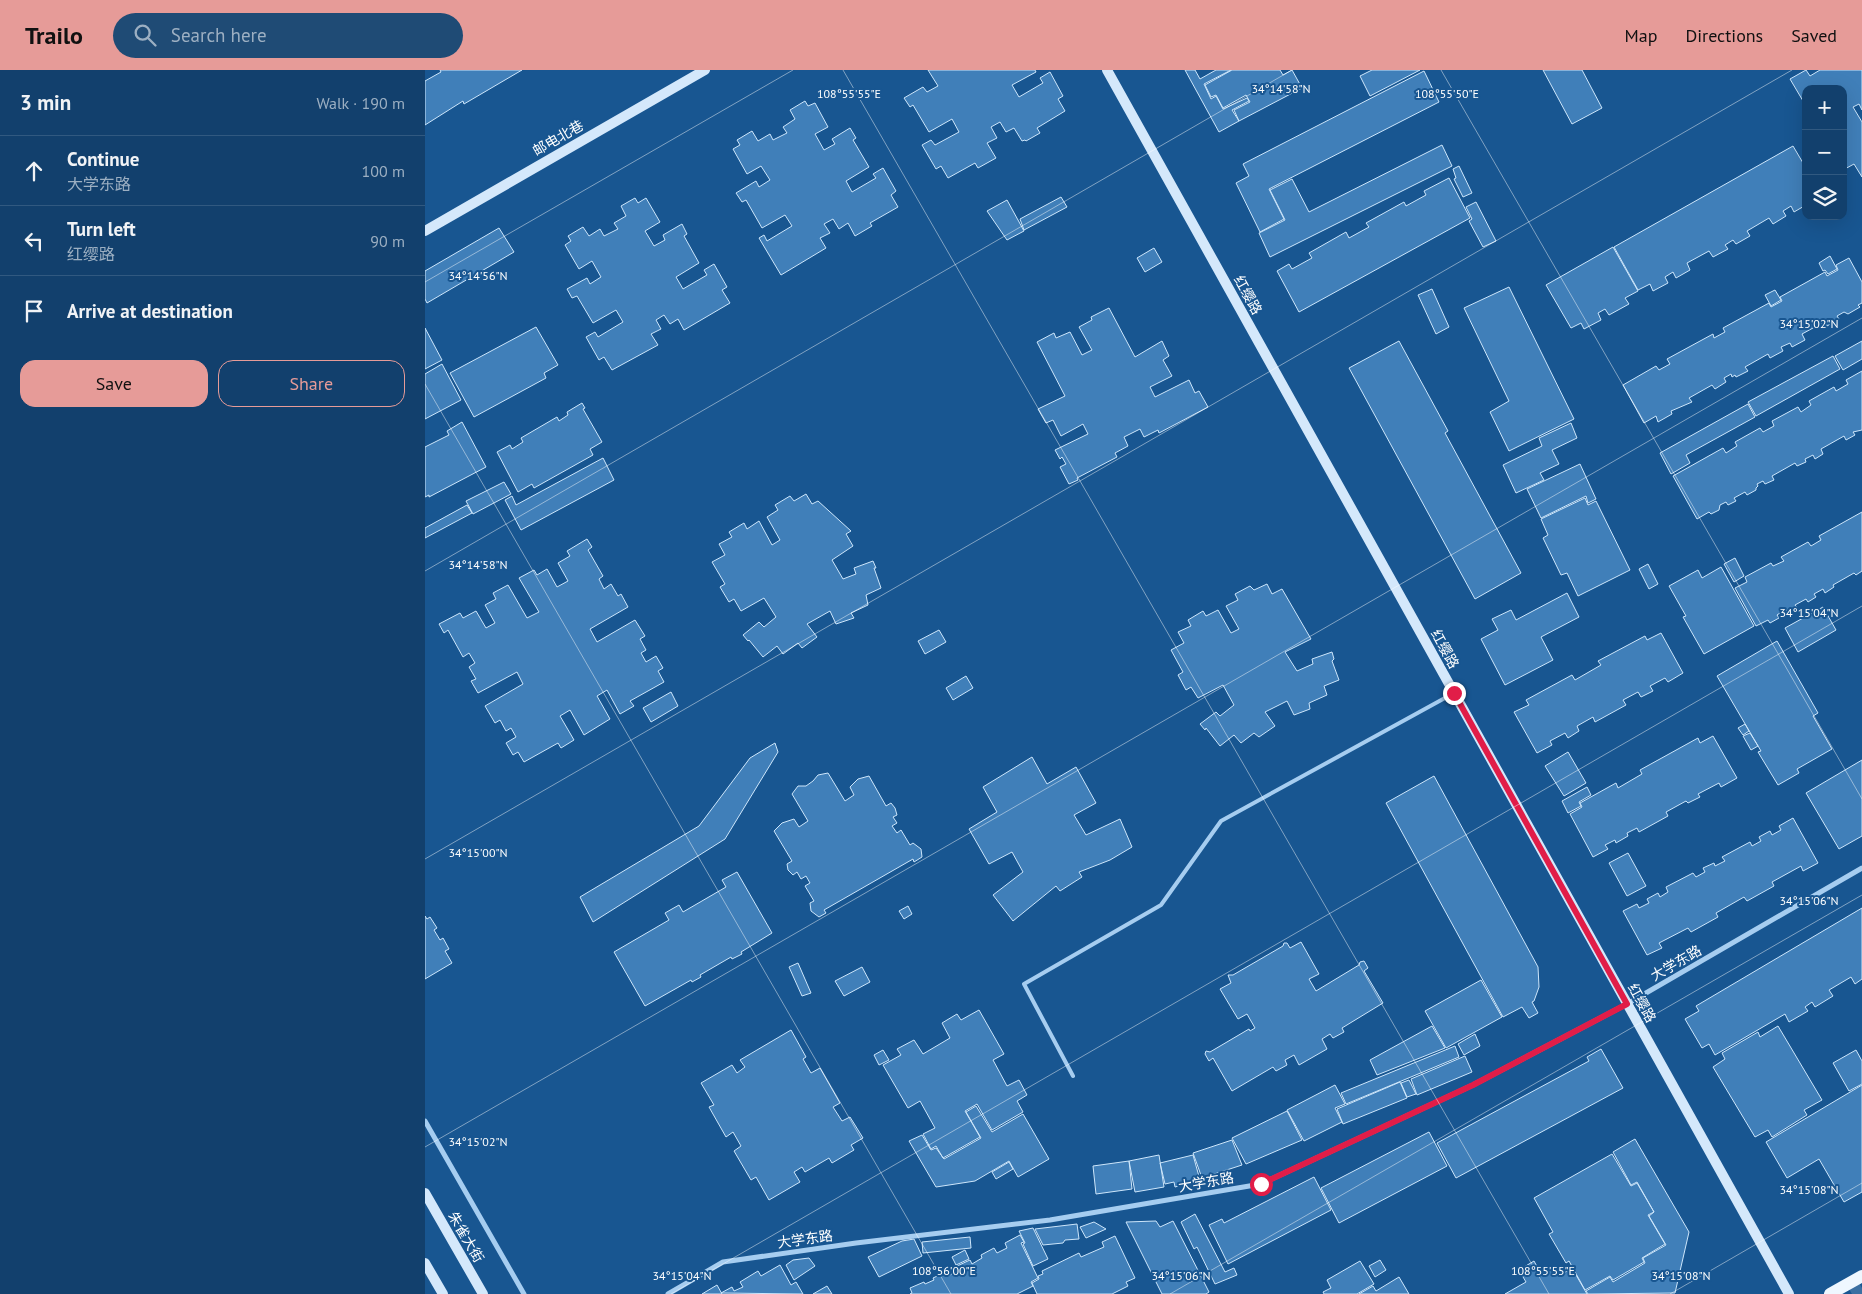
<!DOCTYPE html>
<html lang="en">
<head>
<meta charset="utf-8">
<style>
	body { margin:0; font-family:"PT Sans","Noto Sans SC",sans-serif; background:#1f4b75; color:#f1f3f6 }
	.controls { position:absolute; right:15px; top:15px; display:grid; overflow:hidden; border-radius:10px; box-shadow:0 5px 20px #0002 }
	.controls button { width:45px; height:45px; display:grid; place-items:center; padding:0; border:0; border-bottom:1px solid #315980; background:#12406d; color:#f1f3f6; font:25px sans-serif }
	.stop { position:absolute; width:15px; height:15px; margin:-11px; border:4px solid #e11d48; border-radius:50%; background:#fff }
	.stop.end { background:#e11d48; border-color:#fff; box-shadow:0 1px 5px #0008 }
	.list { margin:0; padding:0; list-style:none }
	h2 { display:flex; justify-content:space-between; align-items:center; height:65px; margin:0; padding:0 20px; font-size:21px }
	h2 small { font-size:16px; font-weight:400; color:#9cafc2 }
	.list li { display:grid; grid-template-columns:32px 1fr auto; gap:15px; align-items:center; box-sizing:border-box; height:70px; padding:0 20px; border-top:1px solid #315980 }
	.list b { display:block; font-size:19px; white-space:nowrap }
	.list p { margin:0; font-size:16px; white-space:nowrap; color:#9cafc2 }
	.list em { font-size:16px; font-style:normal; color:#9cafc2 }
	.actions { display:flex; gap:10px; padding:15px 20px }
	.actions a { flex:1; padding:11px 0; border:1px solid #e69b98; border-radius:15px; text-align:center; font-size:18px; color:#e69b98 }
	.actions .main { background:#e69b98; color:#111 }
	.icon { flex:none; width:28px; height:28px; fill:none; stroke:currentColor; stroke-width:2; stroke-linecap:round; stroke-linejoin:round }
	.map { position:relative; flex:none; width:1437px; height:1224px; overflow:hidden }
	header { display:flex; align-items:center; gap:30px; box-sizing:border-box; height:70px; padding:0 25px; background:#e69b98; color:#111 }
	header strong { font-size:24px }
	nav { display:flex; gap:28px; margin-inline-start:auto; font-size:18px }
	.search { width:350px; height:45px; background:#1f4b75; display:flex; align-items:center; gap:12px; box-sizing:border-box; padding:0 18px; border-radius:28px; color:#9cafc2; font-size:19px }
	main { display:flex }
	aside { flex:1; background:#12406d }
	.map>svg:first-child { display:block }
	.building { fill:#407fb9; stroke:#cde6fb }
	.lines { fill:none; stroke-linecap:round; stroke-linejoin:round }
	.primary-tunnel { stroke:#3b6fa2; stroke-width:12; stroke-dasharray:12 6; stroke-linecap:butt }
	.lane { stroke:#a6cdf0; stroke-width:4 }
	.street { stroke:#a6cdf0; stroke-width:5 }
	.secondary { stroke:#d4e8fb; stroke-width:10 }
	.primary { stroke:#eff7ff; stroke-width:12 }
	.route { stroke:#e11d48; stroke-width:6 }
	.ticks { fill:none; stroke:#fff; stroke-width:1; stroke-opacity:0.45 }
	.labels { text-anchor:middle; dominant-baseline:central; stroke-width:4; stroke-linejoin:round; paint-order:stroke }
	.street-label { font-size:14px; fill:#fff; stroke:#185691 }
	.ticks-label { font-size:12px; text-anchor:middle; fill:#fff; stroke:#185691; stroke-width:4; stroke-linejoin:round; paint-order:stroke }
</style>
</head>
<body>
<header>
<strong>Trailo</strong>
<div class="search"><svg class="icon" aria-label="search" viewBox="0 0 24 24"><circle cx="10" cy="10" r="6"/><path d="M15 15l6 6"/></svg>Search here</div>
<nav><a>Map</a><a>Directions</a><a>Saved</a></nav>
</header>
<main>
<aside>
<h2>3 min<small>Walk · 190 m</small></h2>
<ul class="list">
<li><svg class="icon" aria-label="ahead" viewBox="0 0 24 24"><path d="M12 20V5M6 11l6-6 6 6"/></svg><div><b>Continue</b><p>大学东路</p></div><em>100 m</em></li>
<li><svg class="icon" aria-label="left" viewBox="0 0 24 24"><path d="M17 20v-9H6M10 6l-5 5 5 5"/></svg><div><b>Turn left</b><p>红缨路</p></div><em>90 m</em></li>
<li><svg class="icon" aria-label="arrive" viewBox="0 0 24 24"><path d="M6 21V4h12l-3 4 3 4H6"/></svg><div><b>Arrive at destination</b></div></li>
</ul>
<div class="actions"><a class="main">Save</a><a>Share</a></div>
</aside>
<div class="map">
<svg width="1437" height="1224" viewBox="0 0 1437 1224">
	<rect width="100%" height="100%" fill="#185691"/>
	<path class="building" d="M15,0H97L39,34L38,31L0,55V11L16,2Z
		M503,0H610L611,2L587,15L594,27L618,13L615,8L625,2L638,26L633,29L640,41L612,58L615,63L601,71L600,70L597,71L589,58L581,62L575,52L566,57L572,68L562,73L571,88L553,98L550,93L523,108L516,96L511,99L497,75L506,70L510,75L534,62L527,49L504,62L488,35L485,37L479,28L498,17L502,22L513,16Z
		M760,0H770L775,9L791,0H806L779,14L786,29L791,26L798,39L822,28L824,31L807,40L814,51L794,62Z
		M807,0H855L858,5L867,0L877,18L814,51L809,40L825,32L821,25L798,38L791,25L786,27L780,15Z
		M947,0H995L945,26L935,6Z
		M1118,0H1157L1177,38L1147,54Z
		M1381,0L1385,6L1395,0H1437V40L1434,34L1428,37L1437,52V107L1429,94L1418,100V19H1381V36L1365,9Z
		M999,1L1014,32L844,119L859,149L835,162L811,113L824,106L818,94Z
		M380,31L383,36L390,33L403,57L390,64L399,80L410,74L407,69L425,58L431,68L428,70L444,97L421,111L427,122L451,108L448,104L458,98L471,121L466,125L473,137L445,153L447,156L430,166L423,153L414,159L408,149L399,154L405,163L395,168L401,178L356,205L334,168L339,165L342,171L367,156L360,145L337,158L321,130L317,132L311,123L331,111L334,117L345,110L336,96L322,104L308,79L315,75L312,70L327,61L333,71L345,64L348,70L362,63L358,57L370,49L365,40Z
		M1017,75L1027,96L845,187L834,163L860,150L845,120L867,109L884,142Z
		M1368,76L1381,98V135L1369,142L1366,136L1358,141L1361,146L1348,154L1344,148L1322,161L1325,166L1311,174L1308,170L1300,175L1303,179L1288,187L1284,181L1262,193L1265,200L1251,208L1248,202L1240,207L1243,213L1228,221L1225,214L1213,220L1189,177Z
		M1034,96L1047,123L1038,127L1029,109L1031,108L1028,99Z
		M1024,108L1045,148L874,242L852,201L864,194L867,199L887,188L884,183L921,162L924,168L944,157L941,153L979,132L981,136L1001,125L999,121Z
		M636,127L642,137L599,160L595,149Z
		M210,128L213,133L221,128L235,152L220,161L229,176L240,170L238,165L257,154L262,164L259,166L274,193L251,207L258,219L282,205L279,200L289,194L302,217L297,220L305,233L259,260L253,249L245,254L239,245L231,250L236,259L226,264L233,275L187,300L179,287L174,290L161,267L170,262L173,267L198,252L191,240L168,253L152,226L147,228L142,219L162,208L165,214L176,207L167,191L154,199L140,175L146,171L143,166L158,157L164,166L175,159L179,166L193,159L189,153L201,146L196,136Z
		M582,130L599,161L582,170L562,141Z
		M1051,132L1071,171L1058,177L1044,151L1047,149L1041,137Z
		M74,158L89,182L2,233L0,229V201Z
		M1188,177L1213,221L1200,228L1204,234L1184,245L1180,239L1173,243L1176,250L1159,259L1156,253L1146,258L1121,215Z
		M729,178L737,192L720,202L712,188Z
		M1405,186L1412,199L1403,204L1400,200L1398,201L1394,193Z
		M1424,188L1437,212V233L1433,235L1435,237L1423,244L1419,242L1412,246L1414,249L1402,256L1399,252L1377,264L1380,270L1367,277L1365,273L1356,277L1358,281L1345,288L1343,284L1320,297L1323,301L1311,307L1310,305L1307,307L1306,304L1299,308L1301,312L1290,319L1287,315L1264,328L1267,332L1246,341L1247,344L1233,352L1231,346L1219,353L1198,315L1231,296L1234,300L1245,294L1242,289L1288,264L1289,268L1300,262L1298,258L1344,233L1346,237L1357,231L1355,227L1400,202L1402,206L1413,200L1411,195Z
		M1084,217L1149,349L1084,381L1065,342L1084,331L1039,238Z
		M1007,219L1024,257L1011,264L993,225Z
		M1350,220L1356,230L1346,236L1340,225Z
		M684,238L710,287L737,271L744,286L738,290L747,306L725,317L730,327L764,310L770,323L774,321L783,337L734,363L733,360L719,367L715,359L699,367L703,376L690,383L692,387L652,408L653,410L644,414L635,397L641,394L637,387L635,389L630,380L663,364L658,354L636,366L628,350L621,353L613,339L640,326L612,272L629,263L631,268L645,262L657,285L667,280L654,257L667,250L666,247Z
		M111,257L133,295L119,303L121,308L49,347L25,303Z
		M0,258L17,290L0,299Z
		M974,271L1023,361L1020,363L1096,503L1050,529L924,298Z
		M1437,271V289L1418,300L1410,286Z
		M1408,286L1415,299L1331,346L1323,332Z
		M17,294L36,330L0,349V304Z
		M1437,301V360L1428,362L1430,365L1421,370L1419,366L1396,379L1398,384L1390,389L1388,385L1380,389L1381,392L1372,396L1370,393L1347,406L1349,410L1340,414L1338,411L1332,414L1333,416L1331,418V420L1322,425L1320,422L1309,428L1311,431L1303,435L1301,432L1295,435L1294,440L1286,444L1284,442L1272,449L1248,406L1298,378L1301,383L1312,376L1310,372L1335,358L1338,362L1349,356L1347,351L1373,337L1376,342L1386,335L1384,331L1409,317L1411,321L1423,314L1421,310Z
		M157,333L160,338L158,339L177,372L165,379L168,385L109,418L107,414L93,422L72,382L85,375L87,379L98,372L96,368L132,347L134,351L143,345L142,342Z
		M1323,334L1330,347L1261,385L1265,393L1246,404L1235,383Z
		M37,352L61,397L4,427V425L0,427V377L24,365L22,361Z
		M1146,353L1152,368L1127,380L1134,394L1115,403L1119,410L1091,423L1078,395L1117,376L1114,368Z
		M178,388L189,410L96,460L80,430L87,426L91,435Z
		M1155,394L1171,429L1163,433L1161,426L1116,448L1102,419Z
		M79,412L86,424L48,444L41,431Z
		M381,424L387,434L393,431L426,461L421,464L428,476L407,490L418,509L431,504L429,498L448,491L451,498H449L456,518L441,525L443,535L426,543L429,548L411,554L405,541L382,554L392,567L377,578L373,573L358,584L352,576L338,587L324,570L323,571L318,565L334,552L339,557L351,547L339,528L316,541L309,529L304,532L295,517L300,514L287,492L300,485L294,474L307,467L304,462L319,453L322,459L334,451L347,475L355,470L342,447L353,440L350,435L365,426L369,431Z
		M1160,428L1163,435L1171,431L1205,500L1153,526L1142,503L1136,505L1118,468L1123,465L1116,449Z
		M42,435L47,443L0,468V458Z
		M1437,442V501L1431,505L1429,503L1408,515L1409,517L1400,523L1398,519L1389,524L1391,527L1383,532L1381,529L1370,535L1372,538L1363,543L1361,539L1352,545L1354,548L1345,553L1343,550L1331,556L1310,518L1322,512L1320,507L1346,493L1348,496L1359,491L1356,487L1383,472L1386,476L1396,470L1394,466Z
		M162,469L167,477L163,480L178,506L174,509L179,519L186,514L193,526L196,524L203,537L165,559L172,572L210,550L220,566L215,569L221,580L216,583L221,592L231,586L238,598L233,601L239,612L205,631L209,636L195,644L182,620L172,626L185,649L159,665L145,640L135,646L149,670L136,678L133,673L99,692L93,682L88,685L81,673L91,667L86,658L81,661L75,650L70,653L60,636L98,614L92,602L53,623L46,611L51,609L44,597L50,593L44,583L38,587L23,560L19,563L14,554L35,543L38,548L51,541L61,558L70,553L60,535L71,529L68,523L83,515L102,548L114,542L94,508L109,500L112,505L122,499L132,517L143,511L133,493L145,486L142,481Z
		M1310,488L1319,506L1309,512L1299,494Z
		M1223,494L1233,514L1224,519L1214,499Z
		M1296,497L1329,556L1279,584L1258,547L1261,546L1244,516L1273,500L1277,508Z
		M842,514L847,524L857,519L886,569L860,582L872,601L888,594L887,589L907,582L909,589L907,591L914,610L899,616L902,625L884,633L885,639L869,645L862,631L840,642L850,656L834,667L829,663L816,673L809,665L795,676L781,658L780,660L775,654L791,642L795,646L809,635L798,615L773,628L766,617L761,620L753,605L758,602L746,580L759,573L753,562L766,556L763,550L778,541L781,546L793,540L806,563L814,559L801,536L813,530L810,524L825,516L829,520Z
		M1142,523L1154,547L1116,567L1128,590L1080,615L1056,569L1073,560L1067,549L1086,540L1091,550Z
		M1398,537L1411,560L1373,582L1360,558Z
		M514,560L521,572L500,584L493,571Z
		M1236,563L1258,603L1243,612L1240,608L1225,616L1228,621L1216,627L1213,622L1198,630L1201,635L1170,652L1168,647L1152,656L1154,661L1143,668L1140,663L1125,671L1127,675L1112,683L1089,642L1104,635L1101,630L1147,605L1150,610L1176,595L1173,591L1220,566L1222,570Z
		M1352,571L1393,643L1388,646L1407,679L1372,699L1374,703L1353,715L1333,682L1336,681L1292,606Z
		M541,606L548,618L528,630L521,618Z
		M246,622L253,636L226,652L218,638Z
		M1320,654L1324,661L1318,665L1313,658Z
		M1325,663L1333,676L1326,680L1318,666Z
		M1288,666L1312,708L1296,717L1294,713L1273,724L1275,727L1263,733L1261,731L1241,742L1243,746L1214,762L1212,758L1202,763L1203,766L1191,773L1190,770L1180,775L1183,779L1168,787L1145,744L1157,737L1155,733L1191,713L1193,718L1217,704L1215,700L1273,668L1275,673Z
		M350,673L353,682L300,769L168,852L155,827L274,756L325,688Z
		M1143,682L1161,713L1139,726L1120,696Z
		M607,687L622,714L651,697L671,733L649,745L661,765L695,749L707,777L685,790L654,802L657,807L635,821L631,816L588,851L568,825L598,802L587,782L564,794L544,759L572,742L558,717Z
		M1437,690V766L1414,779L1381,723Z
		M403,703L420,731L429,725L425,717L433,709L444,706L461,736L466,733L470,738L472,745L468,747L472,753L467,756L472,763L476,760L485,775L488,773L496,779L497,787L489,792L488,789L399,840L401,843L394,847L386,841L385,833L389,831L380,816L385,813L381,806L376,809L372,802L368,805L363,800L362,794L367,791L349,761L357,753L369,749L374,757L383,751L367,724L373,716H381L388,711L393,705Z
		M1009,706L1113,897L1114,917L1109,931L1107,932L1113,943L1104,948L1097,937L1078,947L961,733Z
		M1162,717L1166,725L1154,732L1156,736L1143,743L1137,731Z
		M1368,748L1393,793L1378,801L1376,796L1347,812L1349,816L1322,831L1319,827L1291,843L1293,847L1266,862L1263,858L1234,873L1237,878L1222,885L1198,841L1212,834L1214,838L1224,833L1222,829L1233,823L1235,827L1243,822L1241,817L1268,803L1271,807L1280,802L1278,798L1289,793L1290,796L1300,791L1297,787L1325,772L1327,776L1336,771L1334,767L1345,761L1347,765L1356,760L1354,756Z
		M1203,783L1221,816L1202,826L1184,793Z
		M312,802L347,863L316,882L317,884L307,889L306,887L275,905L276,907L267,912L266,910L220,936L189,882L244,850L240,843L254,835L258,842L301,817L297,810Z
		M483,836L487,844L479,849L474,841Z
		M1437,838V909L1430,914L1426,907L1404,920L1408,926L1390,937L1387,932L1380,937L1383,941L1364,952L1360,944L1290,985L1284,974L1277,978L1260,949L1274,941L1271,936Z
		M0,846L2,849L5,847L12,858L9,860L15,870L18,868L24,879L20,881L27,893L0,909Z
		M876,872L894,904L884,909L891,921L934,895L935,892L939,891L943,898L939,901L958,933L917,958L919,962L908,968L905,964L897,969L902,979L874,995L869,985L860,990L862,995L851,1001L848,997L807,1021L788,988L784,991L780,984L781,981L785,982L824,959L825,961L830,958L822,944L813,949L795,919L806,913L803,905H808L858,876L859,873H862L865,878Z
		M373,893L386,923L377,926L364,897Z
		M437,897L445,912L419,926L410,911Z
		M1056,910L1077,947L1021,978L1000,941Z
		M554,940L579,984L568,990L582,1016L594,1010L602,1025L592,1031L598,1042L567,1060L552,1034L540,1041L555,1067L518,1088L511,1076L506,1079L498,1064L510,1058L495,1031L483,1038L458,995L476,985L472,979L489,970L498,984L525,968L517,953L532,944L536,950Z
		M1007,956L1020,978L952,1005L945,990Z
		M1353,956L1397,1030L1379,1040L1382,1045L1347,1067L1343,1060L1330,1067L1288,997L1300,989L1297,983L1333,962L1335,967Z
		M366,960L381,987L378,989L386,1003L395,998L415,1033L408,1037L417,1051L425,1047L438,1068L426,1075L429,1080L407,1093L404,1088L380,1102L377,1097L369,1102L375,1112L344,1130L331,1107L326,1110L309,1081L316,1076L308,1062L301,1067L284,1037L289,1035L276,1013L307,995L312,1003L320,997L315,990Z
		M1050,964L1055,976L1039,985L1033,974Z
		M1030,976L1034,987L921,1034L916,1023Z
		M1176,979L1198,1018L1031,1108L1012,1073L1164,991L1162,987Z
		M458,980L464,990L454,995L449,985Z
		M1431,980L1437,991V1014L1424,1021L1408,993Z
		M1040,986L1047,1002L992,1025L986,1009Z
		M984,1010L991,1024L982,1027L976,1013Z
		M975,1012L982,1028L918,1054L912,1039Z
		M910,1015L920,1034L910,1038L917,1052L879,1071L862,1040Z
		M1437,1015V1122L1419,1132L1394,1089L1362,1108L1341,1072Z
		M551,1036L567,1062L598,1044L624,1089L593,1107L584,1091L550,1111L511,1117L484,1071L497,1065L506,1080L511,1078L519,1089L556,1068L541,1042Z
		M862,1041L877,1070L821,1094L807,1068Z
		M1004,1062L1022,1096L914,1153L896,1118Z
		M1210,1069L1264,1162L1250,1223L1163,1224L1161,1221L1185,1207L1188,1212L1220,1193L1218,1188L1241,1175L1224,1146L1229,1142L1212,1112L1206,1115L1188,1082Z
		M807,1070L817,1095L777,1108L768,1083Z
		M1187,1084L1206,1116L1212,1113L1229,1142L1223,1145L1240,1174L1217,1188L1219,1192L1188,1210L1185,1206L1160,1220L1144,1191L1141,1193L1124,1164L1128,1162L1109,1128Z
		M734,1085L739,1117L710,1122L704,1091Z
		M768,1085L775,1110L750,1117L749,1112L740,1114L735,1093Z
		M704,1091L707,1119L671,1124L668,1096Z
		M584,1092L588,1099L571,1109L567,1102Z
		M889,1107L906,1140L803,1194L784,1155L797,1149L799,1153Z
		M770,1144L800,1202L809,1198L812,1205L790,1214L772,1177L769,1179L756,1152Z
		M731,1151L735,1157L748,1151L784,1222L781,1224H737L701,1152Z
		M669,1152L681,1159L661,1168L655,1157Z
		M652,1154L654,1169L640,1170L638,1173L618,1175L610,1159Z
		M608,1158L623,1189L608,1196L598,1174L600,1173L594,1161Z
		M595,1165L599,1172L596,1173L613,1208L606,1212L608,1216L592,1224H485L487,1223L485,1218L499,1212L500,1214L509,1210L508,1208L521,1202L523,1206L534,1200L532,1196L545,1190L547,1194L557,1188L556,1185L569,1178L572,1183L582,1178L580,1173Z
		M690,1166L710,1208L701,1212L703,1216L687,1224H612L607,1213L614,1209L613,1206L618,1204L617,1201L654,1183L656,1187L679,1177L677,1172Z
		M545,1167L546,1178L498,1183L497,1172Z
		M489,1169L497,1186L454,1207L443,1187L477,1171Z
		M540,1180L544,1189L531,1195L527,1187Z
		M384,1188L390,1196L369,1210L361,1195L368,1190Z
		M955,1190L961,1200L950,1207L944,1196Z
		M935,1191L949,1214L932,1224H899L898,1222L906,1218L902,1210Z
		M1109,1191L1116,1204L1129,1196L1134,1206L1147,1198L1162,1224H1080L1101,1212L1094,1200Z
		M355,1195L366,1215L371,1212L378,1224L296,1223L307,1217L309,1221L318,1217L315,1212L333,1201L336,1206Z
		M974,1207L984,1224H934L948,1216L951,1221Z
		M292,1215L297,1224H277Z
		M402,1216L407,1224H388Z"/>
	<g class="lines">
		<path class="primary-tunnel" d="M1427,1224L1437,1218"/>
		<path class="lane" d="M648,1006L599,914L736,835L796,751L1029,623"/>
		<path class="street" d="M0,1051L99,1224
			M243,1224L298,1192L431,1173L625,1150L836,1114L1048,1015L1202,934L1437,798"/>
		<path class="secondary" d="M682,0L1364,1224
			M0,161L280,0
			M0,1123L58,1224
			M0,1193L18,1224"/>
		<path class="primary" d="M1405,1224L1437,1206"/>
	</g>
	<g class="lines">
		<path class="route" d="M836,1114L1048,1015L1202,934L1029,623"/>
	</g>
	<path class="ticks" d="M418,0L1124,1224M1016,0L1437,729M0,212L368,0M0,314L526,1224M0,501L867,0M0,789L1367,0M0,1077L1437,248M246,1224L1437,536M745,1224L1437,825M1245,1224L1437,1113"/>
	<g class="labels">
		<g class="street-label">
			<text transform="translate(133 68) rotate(-30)">邮电北巷</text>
			<text transform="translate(823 225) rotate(61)">红缨路</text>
			<text transform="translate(1020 579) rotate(61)">红缨路</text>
			<text transform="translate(1251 893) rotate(-30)">大学东路</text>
			<text transform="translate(1217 933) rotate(61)">红缨路</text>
			<text transform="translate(781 1112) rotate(-10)">大学东路</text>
			<text transform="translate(41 1167) rotate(60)">朱雀大街</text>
			<text transform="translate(380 1169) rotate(-8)">大学东路</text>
		</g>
	</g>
	<g class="ticks-label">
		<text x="856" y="23">34°14'58"N</text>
		<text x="424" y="28">108°55'55"E</text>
		<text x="1022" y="28">108°55'50"E</text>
		<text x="53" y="210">34°14'56"N</text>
		<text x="1384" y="258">34°15'02"N</text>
		<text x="53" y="499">34°14'58"N</text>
		<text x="1384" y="547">34°15'04"N</text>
		<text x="53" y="787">34°15'00"N</text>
		<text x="1384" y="835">34°15'06"N</text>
		<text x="53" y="1076">34°15'02"N</text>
		<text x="1384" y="1124">34°15'08"N</text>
		<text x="519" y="1205">108°56'00"E</text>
		<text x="1118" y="1205">108°55'55"E</text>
		<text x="257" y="1210">34°15'04"N</text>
		<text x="756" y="1210">34°15'06"N</text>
		<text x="1256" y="1210">34°15'08"N</text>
	</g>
</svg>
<div class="controls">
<button>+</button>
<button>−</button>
<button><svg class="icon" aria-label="layers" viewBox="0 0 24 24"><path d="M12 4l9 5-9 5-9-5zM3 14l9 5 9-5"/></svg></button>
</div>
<div class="stop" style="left:836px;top:1114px"></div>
<div class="stop end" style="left:1029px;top:623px"></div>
</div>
</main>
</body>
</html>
